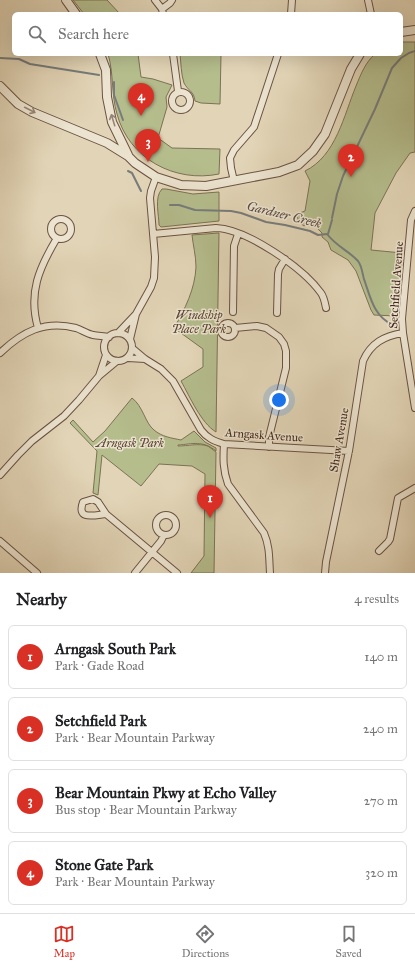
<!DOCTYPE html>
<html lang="en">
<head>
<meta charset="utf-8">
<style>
	body { margin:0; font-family:"IM FELL Great Primer",serif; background:#f6f6f6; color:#202124 }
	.you { position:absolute; left:279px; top:400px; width:14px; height:14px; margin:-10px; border:3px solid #fff; border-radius:50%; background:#1a73e8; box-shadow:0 0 0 6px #1a73e833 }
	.badge { display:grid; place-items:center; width:26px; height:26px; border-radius:50%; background:#d93025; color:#fff; font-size:13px; font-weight:700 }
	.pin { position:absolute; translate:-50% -33px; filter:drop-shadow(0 1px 2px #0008) }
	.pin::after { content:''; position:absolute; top:21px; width:14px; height:12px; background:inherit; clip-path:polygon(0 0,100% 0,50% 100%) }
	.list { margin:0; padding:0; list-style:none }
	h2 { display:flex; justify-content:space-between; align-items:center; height:52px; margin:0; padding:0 16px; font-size:17px }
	h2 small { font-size:13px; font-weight:400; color:#757577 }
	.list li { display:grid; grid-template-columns:26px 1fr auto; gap:12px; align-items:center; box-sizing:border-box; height:64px; margin:0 8px 8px; padding:0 8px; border:1px solid #e0e0e0; border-radius:6px }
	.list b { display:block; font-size:15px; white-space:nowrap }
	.list p { margin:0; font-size:13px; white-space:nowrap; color:#757577 }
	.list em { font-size:13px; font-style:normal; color:#757577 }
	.icon { flex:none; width:22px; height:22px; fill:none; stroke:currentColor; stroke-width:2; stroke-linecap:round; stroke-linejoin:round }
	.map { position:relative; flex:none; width:415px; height:573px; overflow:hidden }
	.search { position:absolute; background:#fff; box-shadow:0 4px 16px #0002; left:12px; right:12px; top:12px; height:44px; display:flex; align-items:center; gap:10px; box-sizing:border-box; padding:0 14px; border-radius:6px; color:#757577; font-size:15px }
	.sheet { height:340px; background:#fff }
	nav { display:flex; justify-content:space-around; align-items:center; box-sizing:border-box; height:56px; border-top:1px solid #e0e0e0; background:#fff; font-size:11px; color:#757577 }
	nav a { display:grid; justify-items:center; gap:2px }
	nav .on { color:#d93025 }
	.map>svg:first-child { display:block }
	.green { fill:#b5bd8d; stroke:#7c7254 }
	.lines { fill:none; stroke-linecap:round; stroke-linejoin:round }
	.stream { stroke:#777c7b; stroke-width:2 }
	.minor-casing { stroke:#6b5243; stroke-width:8 }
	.tertiary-casing { stroke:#6b5243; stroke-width:10 }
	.minor { stroke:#ece4d0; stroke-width:6 }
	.tertiary { stroke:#ece4d0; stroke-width:8 }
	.oneway { stroke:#988576 }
	.labels { text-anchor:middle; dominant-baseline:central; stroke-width:3; stroke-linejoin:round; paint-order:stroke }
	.street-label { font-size:12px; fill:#43261c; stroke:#ece4d0 }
	.park-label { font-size:12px; font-style:italic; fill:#5a4433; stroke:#ece4d0 }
	.water-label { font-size:13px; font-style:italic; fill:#594a44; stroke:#ece4d0 }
</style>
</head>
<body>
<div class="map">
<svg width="415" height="573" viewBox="0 0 415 573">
	<rect width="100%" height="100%" fill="#e2d5b7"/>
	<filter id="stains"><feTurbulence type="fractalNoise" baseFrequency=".005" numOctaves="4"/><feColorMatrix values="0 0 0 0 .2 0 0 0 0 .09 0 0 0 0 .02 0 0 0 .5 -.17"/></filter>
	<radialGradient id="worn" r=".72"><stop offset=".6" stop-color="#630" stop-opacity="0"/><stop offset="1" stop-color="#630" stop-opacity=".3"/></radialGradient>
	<path class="green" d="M73,0H107L120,14H84Z
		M401,42H415V152L410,153L396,173L375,213L371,250L402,253L396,316L374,315L371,310L356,271L348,260L331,250L328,242L322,237V233L314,225V221L313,220L304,226L300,223L296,215L297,214L305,211L310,181L305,171C336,156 344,115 356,86C361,74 365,63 375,54H401Z
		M108,54H138L141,77L153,79L172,85L166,97L167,107L158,138L172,148L220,149L219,174C175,183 129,159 117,114C111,94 114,74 108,54Z
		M180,54H221L220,104L201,103L195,101C194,91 188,91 184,83C181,74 181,63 180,54Z
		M162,189H166L193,194L219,192V221L161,227L159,225C159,215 154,197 162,189Z
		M219,233L216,432C201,423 190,397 181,381L203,367V349L174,328C185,309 195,289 196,267C196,256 193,245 192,235Z
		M132,398C143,406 145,423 154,430C162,437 172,438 181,440L194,431L205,442L216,448V451C202,440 193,444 178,445V446C188,446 198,443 208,446C211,448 213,450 216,452L214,573H191L204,556L205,474L192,466L159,464L141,486L102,455L98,495L93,493L97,451L70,423L73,420L93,442L105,431Z"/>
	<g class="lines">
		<path class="stream" d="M0,58L19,59L30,64L99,75
			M114,82V95L123,120
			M128,171L132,173L141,191
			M170,205H179L195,210L231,211L241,213L266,222L285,225L310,231L318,235L327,234C336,246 349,251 358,261C363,268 362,275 365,282C371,300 375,317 393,325
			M332,218L337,194L343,176L375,109L392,68L401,58L409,53L415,51
			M328,234L332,220"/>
		<defs>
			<path id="minor" d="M155,0L162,9L163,14
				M368,0L371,14
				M162,9L170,3L172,0
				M291,14L292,0
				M173,54L178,91
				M172 101a9 9 0 1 1 18 0a9 9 0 1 1-18 0Z
				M234,181L231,168L230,158L234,150L254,127L278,54
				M415,211L411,220L402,319L403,333L415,408
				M51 229a10 10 0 1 1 20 0a10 10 0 1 1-20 0Z
				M153,234L216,228C247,229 303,268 321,293C324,297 325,303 326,308
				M233,312L234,246L238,234
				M277,313L278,274L279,269L285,259
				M221 330a7 7 0 1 1 14 0a7 7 0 1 1-14 0Z
				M38,328C28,293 39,268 57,238
				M235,328L257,326L266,328L279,337L284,344L286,351V368L269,437V447
				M118,333L136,314L151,287L154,278L155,257L150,198L151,191L156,177
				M104 347a14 14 0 1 1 28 0a14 14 0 1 1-28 0Z
				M130,339L136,314
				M132,348L145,359L161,369L173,381L201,430C207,438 214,441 224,444L349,451
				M0,353C22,332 44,320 76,328C82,330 87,334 93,335C98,336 103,336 109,337
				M128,358L145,359
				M99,376L106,355
				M224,444C223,459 223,470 228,484L264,533C270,547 269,559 270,573
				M0,475L18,455L32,441L64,416L79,400L99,376L117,361
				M106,514C95,515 76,521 83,502L93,499L98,502L106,514L177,573
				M156 525a10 10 0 1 1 20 0a10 10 0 1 1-20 0Z
				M0,541L37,573
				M379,551L388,542L390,539L398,498L415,488
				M135,573L161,541L164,535
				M325,573L326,562L349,451L363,361C371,343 384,336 403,333"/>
			<path id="tertiary" d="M66,0L76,14
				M401,32L415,30
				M100,54L106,70L107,97L112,122L128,155
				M0,86L18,104L32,112L107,143L128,156L135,163L156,177L181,185L206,186L279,172L298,165L313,151L325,134L351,69L360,54"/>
		</defs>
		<use href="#minor" class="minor-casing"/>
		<use href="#tertiary" class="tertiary-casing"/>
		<use href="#minor" class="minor"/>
		<use href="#tertiary" class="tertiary"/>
	</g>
	<defs><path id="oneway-shaft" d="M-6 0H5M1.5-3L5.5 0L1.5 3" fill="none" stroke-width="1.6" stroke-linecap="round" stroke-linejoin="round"/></defs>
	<g class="oneway">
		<use href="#oneway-shaft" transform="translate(30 110) rotate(27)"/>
		<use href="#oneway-shaft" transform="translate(113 120) rotate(-107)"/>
	</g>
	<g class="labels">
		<g class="street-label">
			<text transform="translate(396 285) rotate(-86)">Setchfield Avenue</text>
			<text transform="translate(264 435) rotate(4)">Arngask Avenue</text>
			<text transform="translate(339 440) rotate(-80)">Shaw Avenue</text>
		</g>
		<g class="park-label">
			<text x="199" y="315">Windship<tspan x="199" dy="14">Place Park</tspan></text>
			<text x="130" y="443">Arngask Park</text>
		</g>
		<g class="water-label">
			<text transform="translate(284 215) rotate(14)">Gardner Creek</text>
		</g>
	</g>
	<rect width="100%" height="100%" filter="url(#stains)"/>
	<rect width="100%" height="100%" fill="url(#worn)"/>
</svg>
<div class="you"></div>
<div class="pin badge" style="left:210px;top:518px">1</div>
<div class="pin badge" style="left:351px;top:177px">2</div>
<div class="pin badge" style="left:148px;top:162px">3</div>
<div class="pin badge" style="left:141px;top:116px">4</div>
<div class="search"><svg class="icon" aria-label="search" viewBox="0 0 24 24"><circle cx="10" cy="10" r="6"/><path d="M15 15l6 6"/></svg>Search here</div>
</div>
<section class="sheet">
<h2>Nearby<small>4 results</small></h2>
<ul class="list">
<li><span class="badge">1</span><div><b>Arngask South Park</b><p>Park · Gade Road</p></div><em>140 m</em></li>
<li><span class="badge">2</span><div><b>Setchfield Park</b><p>Park · Bear Mountain Parkway</p></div><em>240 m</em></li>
<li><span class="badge">3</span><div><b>Bear Mountain Pkwy at Echo Valley</b><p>Bus stop · Bear Mountain Parkway</p></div><em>270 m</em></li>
<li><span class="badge">4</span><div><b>Stone Gate Park</b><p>Park · Bear Mountain Parkway</p></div><em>320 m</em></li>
</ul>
</section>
<nav>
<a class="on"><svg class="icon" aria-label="map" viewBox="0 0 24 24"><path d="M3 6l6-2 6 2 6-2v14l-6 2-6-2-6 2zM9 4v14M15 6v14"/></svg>Map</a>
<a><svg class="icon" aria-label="directions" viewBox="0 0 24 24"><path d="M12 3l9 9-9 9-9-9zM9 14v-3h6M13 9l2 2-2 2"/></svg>Directions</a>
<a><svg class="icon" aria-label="saved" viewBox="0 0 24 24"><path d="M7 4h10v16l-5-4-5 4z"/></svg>Saved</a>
</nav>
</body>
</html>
